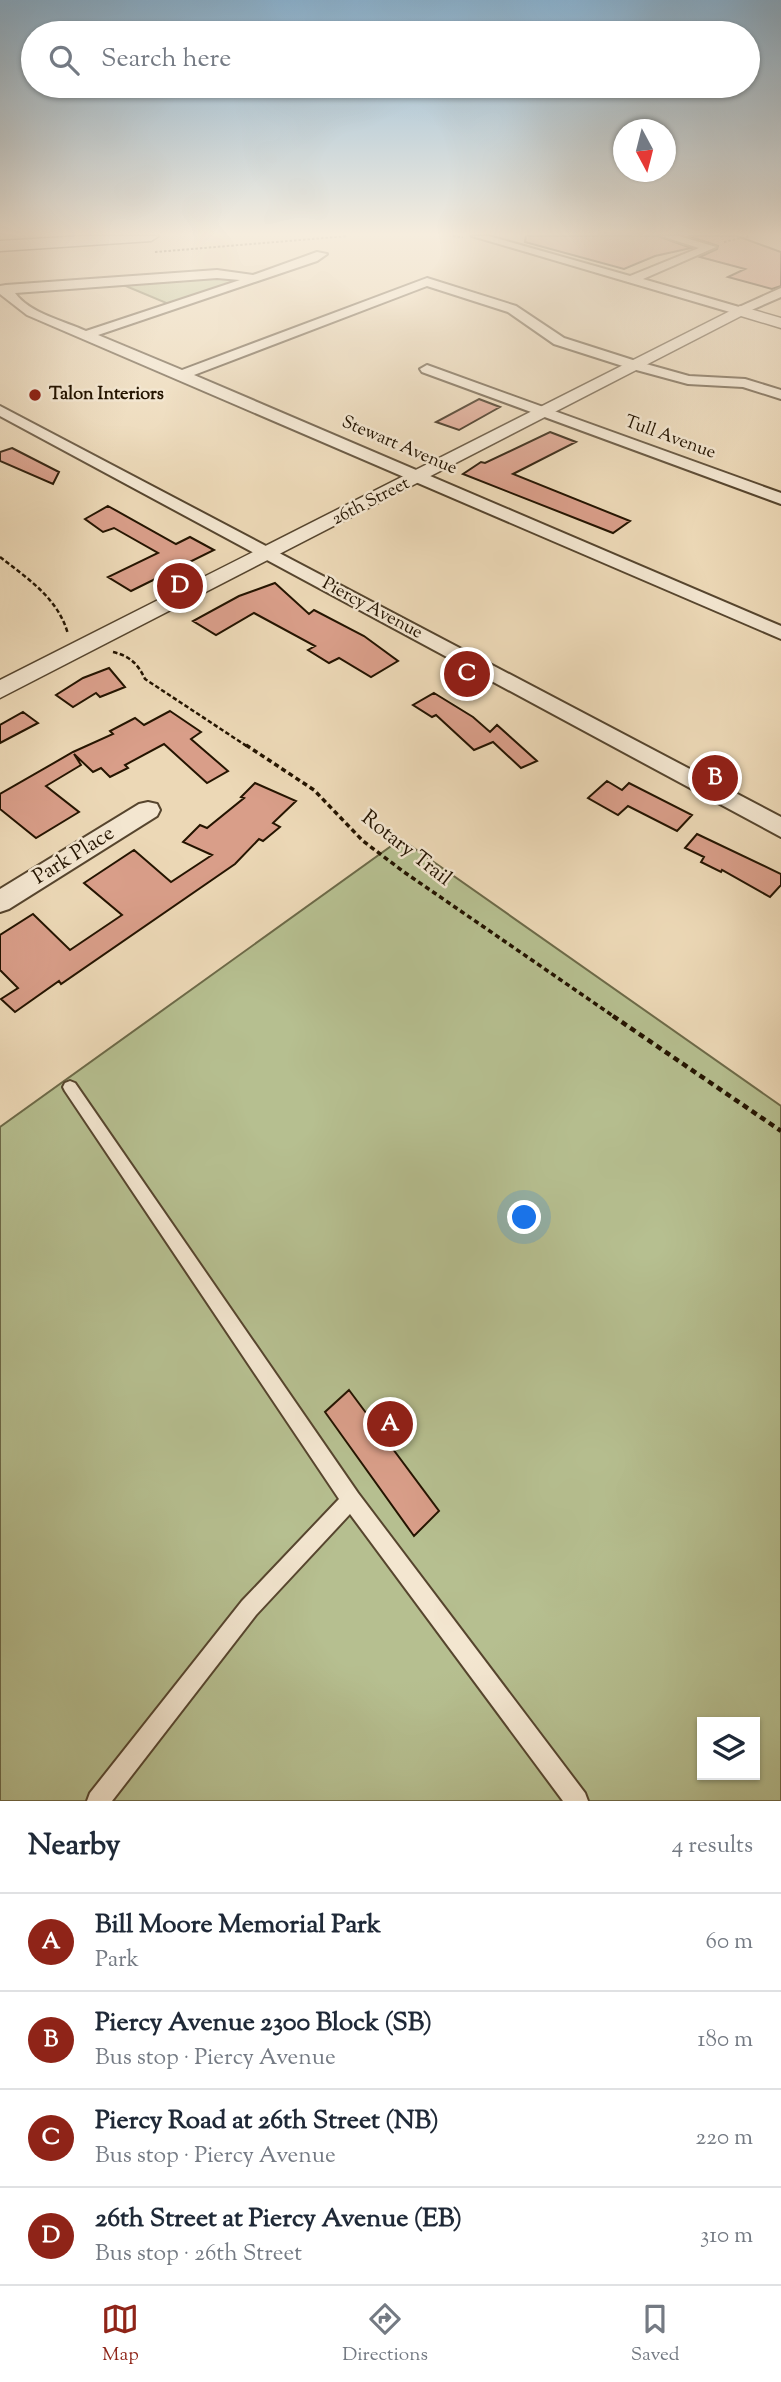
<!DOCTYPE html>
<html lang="en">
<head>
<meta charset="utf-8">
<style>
	body { margin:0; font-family:"Sorts Mill Goudy",serif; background:#f6f6f7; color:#1f2937 }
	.controls { position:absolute; right:21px; bottom:21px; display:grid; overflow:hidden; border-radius:0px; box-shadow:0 2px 5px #0004 }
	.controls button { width:63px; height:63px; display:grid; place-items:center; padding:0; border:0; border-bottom:2px solid #e0e1e3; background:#fff; color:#1f2937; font:35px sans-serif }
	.compass { position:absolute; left:613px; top:119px; width:63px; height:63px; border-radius:50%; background:#fff; box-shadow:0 2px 5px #0004; rotate:173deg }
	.you { position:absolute; left:525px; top:1218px; width:24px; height:24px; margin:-18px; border:5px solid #fff; border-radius:50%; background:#1a73e8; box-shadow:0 0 0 10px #1a73e833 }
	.badge { display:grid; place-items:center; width:46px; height:46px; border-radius:50%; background:#8f2418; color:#fff; font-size:23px; font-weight:700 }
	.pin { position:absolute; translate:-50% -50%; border:4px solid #fff; box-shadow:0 2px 7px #0006 }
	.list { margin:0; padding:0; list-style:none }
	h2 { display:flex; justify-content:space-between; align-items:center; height:91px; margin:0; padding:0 28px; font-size:30px }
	h2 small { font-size:23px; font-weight:400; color:#747a83 }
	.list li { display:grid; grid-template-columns:46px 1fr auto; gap:21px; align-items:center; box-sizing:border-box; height:98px; padding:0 28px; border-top:2px solid #e0e1e3 }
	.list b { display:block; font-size:26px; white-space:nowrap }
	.list p { margin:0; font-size:23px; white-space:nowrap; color:#747a83 }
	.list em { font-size:23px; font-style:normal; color:#747a83 }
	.icon { flex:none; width:38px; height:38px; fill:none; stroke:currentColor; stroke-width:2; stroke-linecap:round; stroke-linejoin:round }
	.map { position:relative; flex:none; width:781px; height:1801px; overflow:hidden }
	.search { position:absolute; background:#fff; box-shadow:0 2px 5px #0004; left:21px; right:21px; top:21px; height:77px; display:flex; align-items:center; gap:18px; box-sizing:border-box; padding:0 24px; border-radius:38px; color:#747a83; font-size:26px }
	.sheet { height:483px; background:#fff }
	nav { display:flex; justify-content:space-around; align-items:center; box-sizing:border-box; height:98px; border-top:2px solid #e0e1e3; background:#fff; font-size:19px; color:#747a83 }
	nav a { display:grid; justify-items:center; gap:4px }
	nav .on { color:#8f2418 }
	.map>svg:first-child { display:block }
	.green { fill:#b6bf90; stroke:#6d6a48; stroke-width:2; fill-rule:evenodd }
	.building { fill:#d99e89; stroke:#241400; stroke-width:2 }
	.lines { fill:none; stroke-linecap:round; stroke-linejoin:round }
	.service-casing { stroke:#56452e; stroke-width:4 }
	.minor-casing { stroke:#56452e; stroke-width:4 }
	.tertiary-casing { stroke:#56452e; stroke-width:3 }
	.secondary-casing { stroke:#241400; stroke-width:3 }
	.path-far3 { stroke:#241400; stroke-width:2; stroke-dasharray:2.5 2; stroke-linecap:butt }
	.path-far2 { stroke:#241400; stroke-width:2.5; stroke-dasharray:4.5 2.5; stroke-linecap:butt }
	.path-far1 { stroke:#241400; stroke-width:3.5; stroke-dasharray:5 3.5; stroke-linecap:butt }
	.path { stroke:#241400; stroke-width:4.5; stroke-dasharray:6 4.5; stroke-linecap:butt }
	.service { fill:#f3e6d0; fill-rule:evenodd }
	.minor { fill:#f3e6d0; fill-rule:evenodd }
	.tertiary { fill:#f3e6d0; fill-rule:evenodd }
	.secondary { fill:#f3e6d0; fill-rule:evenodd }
	.poi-dot { fill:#8f2418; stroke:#f3e6d0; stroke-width:2.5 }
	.labels { text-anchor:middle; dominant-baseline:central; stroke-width:5; stroke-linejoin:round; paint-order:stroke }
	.far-poi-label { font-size:18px; font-weight:bold; fill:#241400; stroke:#f3e6d0; text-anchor:start }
	.far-street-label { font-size:18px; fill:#241400; stroke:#f3e6d0 }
	.street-label { font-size:21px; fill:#241400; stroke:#f3e6d0 }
</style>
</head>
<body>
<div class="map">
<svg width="781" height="1801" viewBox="0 0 781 1801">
	<rect width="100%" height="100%" fill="#ecd8b6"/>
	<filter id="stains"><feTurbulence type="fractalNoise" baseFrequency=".00286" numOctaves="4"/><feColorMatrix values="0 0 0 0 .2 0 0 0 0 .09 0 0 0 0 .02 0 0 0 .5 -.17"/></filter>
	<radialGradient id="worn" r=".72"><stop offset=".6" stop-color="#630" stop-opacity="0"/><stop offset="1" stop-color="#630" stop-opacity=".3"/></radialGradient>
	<path class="green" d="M224,277L237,280L235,284L171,305L121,284Z
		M401,839L781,1106V1801H0V1127ZM702,1722H755V1775H702Z"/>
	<path class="building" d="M526,236H658L691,248L655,256L624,269L525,242Z
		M688,236H737L781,252V286L772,289L728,277L745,269L700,257L717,249L718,246Z
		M479,399L500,407L459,430L436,422Z
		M550,432L576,442L513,474L630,521L613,533L463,474L481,462L485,463Z
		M12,448L59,472L53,484L0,461V452Z
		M108,506L176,544L190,537L214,550L131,591L108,577L158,553L114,528L103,532L85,519Z
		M275,583L309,614L314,610L364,636L398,661L371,677L339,658L329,663L308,650L315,646L254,613L216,635L193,621L239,596Z
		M109,668L125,687L100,697L96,693L73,707L56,695L83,678Z
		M434,693L473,717L490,732L497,725L537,761L521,768L493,742L474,750L436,715L432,717L413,705Z
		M170,711L201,732L191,739L228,771L207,783L164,744L125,765L128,768L110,777L101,768L93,772L74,754L81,765L46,786L79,812L36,838L0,809V794L73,752L113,734L110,731L135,718L144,725Z
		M23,712L38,723L0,743V725Z
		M607,781L622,790L629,783L692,815L677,831L628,806L618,815L588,798Z
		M255,783L296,801L273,823L280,827L263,841L259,839L235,864L61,984L59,981L15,1012L1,999L18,988L0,970V935L33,914L70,950L122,915L84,883L134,850L171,882L212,855L183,842L200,825L207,828L244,798L241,797Z
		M697,834L781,874V885L770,897L722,870L721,872L701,862L704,857L685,848Z
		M349,1390L439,1511L414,1536L325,1412Z"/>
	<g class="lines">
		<defs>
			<path id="service" d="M70,1081L75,1083L358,1493L585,1793L588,1801H563L350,1514L256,1615L112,1801H87L90,1793L242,1601L339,1499L65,1091L63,1087L65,1083Z"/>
			<path id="minor" d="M472,236H489L630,276L699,248L661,236H679L716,247L643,279L739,307L781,288V297L740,315Z
				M317,252L327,254L317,261L98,335L182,370L427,278L516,306L564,338L639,362L689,376L745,379L781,390V399L743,387L688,384L629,368L554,344L508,312L427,286L194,375L781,626V639L27,315L0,294V286L6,285L217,270L253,275ZM217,278L240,280L86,331C64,321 29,313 15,293Z
				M427,365L781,493V504L422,372L420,369Z
				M0,406L781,817V837L0,416Z
				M148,802L157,804L160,810L157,816L9,909L0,912V889L139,804Z"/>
			<path id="tertiary" d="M740,306L781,318V328L741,316L0,698V680Z"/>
			<path id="secondary" d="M82,236H159L151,241L0,251V241Z"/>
		</defs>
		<use href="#service" class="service-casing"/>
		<use href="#minor" class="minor-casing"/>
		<use href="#tertiary" class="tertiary-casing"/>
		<use href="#secondary" class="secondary-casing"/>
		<path class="path-far3" d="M453,236L463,237
			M724,242L749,236
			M155,252L348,236"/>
		<path class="path-far2" d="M0,557C28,579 58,598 68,634
			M113,652C130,656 138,664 145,679L248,747"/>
		<path class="path-far1" d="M246,745L314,790L363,841L404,872L616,1018"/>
		<path class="path" d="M613,1016L781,1131"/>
		<use href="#service" class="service"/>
		<use href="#minor" class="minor"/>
		<use href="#tertiary" class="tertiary"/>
		<use href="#secondary" class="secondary"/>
	</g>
	<linearGradient id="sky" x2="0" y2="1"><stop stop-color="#8ab5d5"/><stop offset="0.48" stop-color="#f6edde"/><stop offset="1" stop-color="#f6edde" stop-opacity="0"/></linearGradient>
	<rect width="781" height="488" fill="url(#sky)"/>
	<circle class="poi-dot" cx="35" cy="395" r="7"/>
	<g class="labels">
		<g class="far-poi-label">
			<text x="49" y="395">Talon Interiors</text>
		</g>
		<g class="far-street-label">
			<text transform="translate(670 438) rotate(20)">Tull Avenue</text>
			<text transform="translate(399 446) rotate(23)">Stewart Avenue</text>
			<text transform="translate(371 502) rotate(-27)">26th Street</text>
			<text transform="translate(372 609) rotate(28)">Piercy Avenue</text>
		</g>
		<g class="street-label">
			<text transform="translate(406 849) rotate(38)">Rotary Trail</text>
			<text transform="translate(74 856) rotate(-32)">Park Place</text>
		</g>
	</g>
	<rect width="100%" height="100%" filter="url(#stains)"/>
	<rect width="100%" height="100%" fill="url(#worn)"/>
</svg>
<div class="controls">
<button><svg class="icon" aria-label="layers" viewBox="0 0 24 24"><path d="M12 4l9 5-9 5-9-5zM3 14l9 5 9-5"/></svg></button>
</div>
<svg class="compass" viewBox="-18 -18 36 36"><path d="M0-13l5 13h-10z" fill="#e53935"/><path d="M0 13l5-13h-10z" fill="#747a83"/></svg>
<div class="you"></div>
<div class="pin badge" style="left:390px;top:1424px">A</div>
<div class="pin badge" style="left:715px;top:778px">B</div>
<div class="pin badge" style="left:467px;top:674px">C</div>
<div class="pin badge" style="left:180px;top:586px">D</div>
<div class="search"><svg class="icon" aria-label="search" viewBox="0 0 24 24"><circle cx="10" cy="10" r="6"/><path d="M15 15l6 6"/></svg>Search here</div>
</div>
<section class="sheet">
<h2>Nearby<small>4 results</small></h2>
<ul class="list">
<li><span class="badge">A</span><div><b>Bill Moore Memorial Park</b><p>Park</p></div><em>60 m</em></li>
<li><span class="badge">B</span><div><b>Piercy Avenue 2300 Block (SB)</b><p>Bus stop · Piercy Avenue</p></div><em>180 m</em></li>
<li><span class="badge">C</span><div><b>Piercy Road at 26th Street (NB)</b><p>Bus stop · Piercy Avenue</p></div><em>220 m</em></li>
<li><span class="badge">D</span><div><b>26th Street at Piercy Avenue (EB)</b><p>Bus stop · 26th Street</p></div><em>310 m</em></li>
</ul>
</section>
<nav>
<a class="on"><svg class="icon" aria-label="map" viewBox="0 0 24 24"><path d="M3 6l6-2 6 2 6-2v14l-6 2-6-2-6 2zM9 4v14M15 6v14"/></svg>Map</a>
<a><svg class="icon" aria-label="directions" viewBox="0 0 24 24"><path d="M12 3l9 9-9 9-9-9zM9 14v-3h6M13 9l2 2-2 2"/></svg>Directions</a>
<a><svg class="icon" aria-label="saved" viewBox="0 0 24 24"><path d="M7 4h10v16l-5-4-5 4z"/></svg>Saved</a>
</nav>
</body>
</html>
